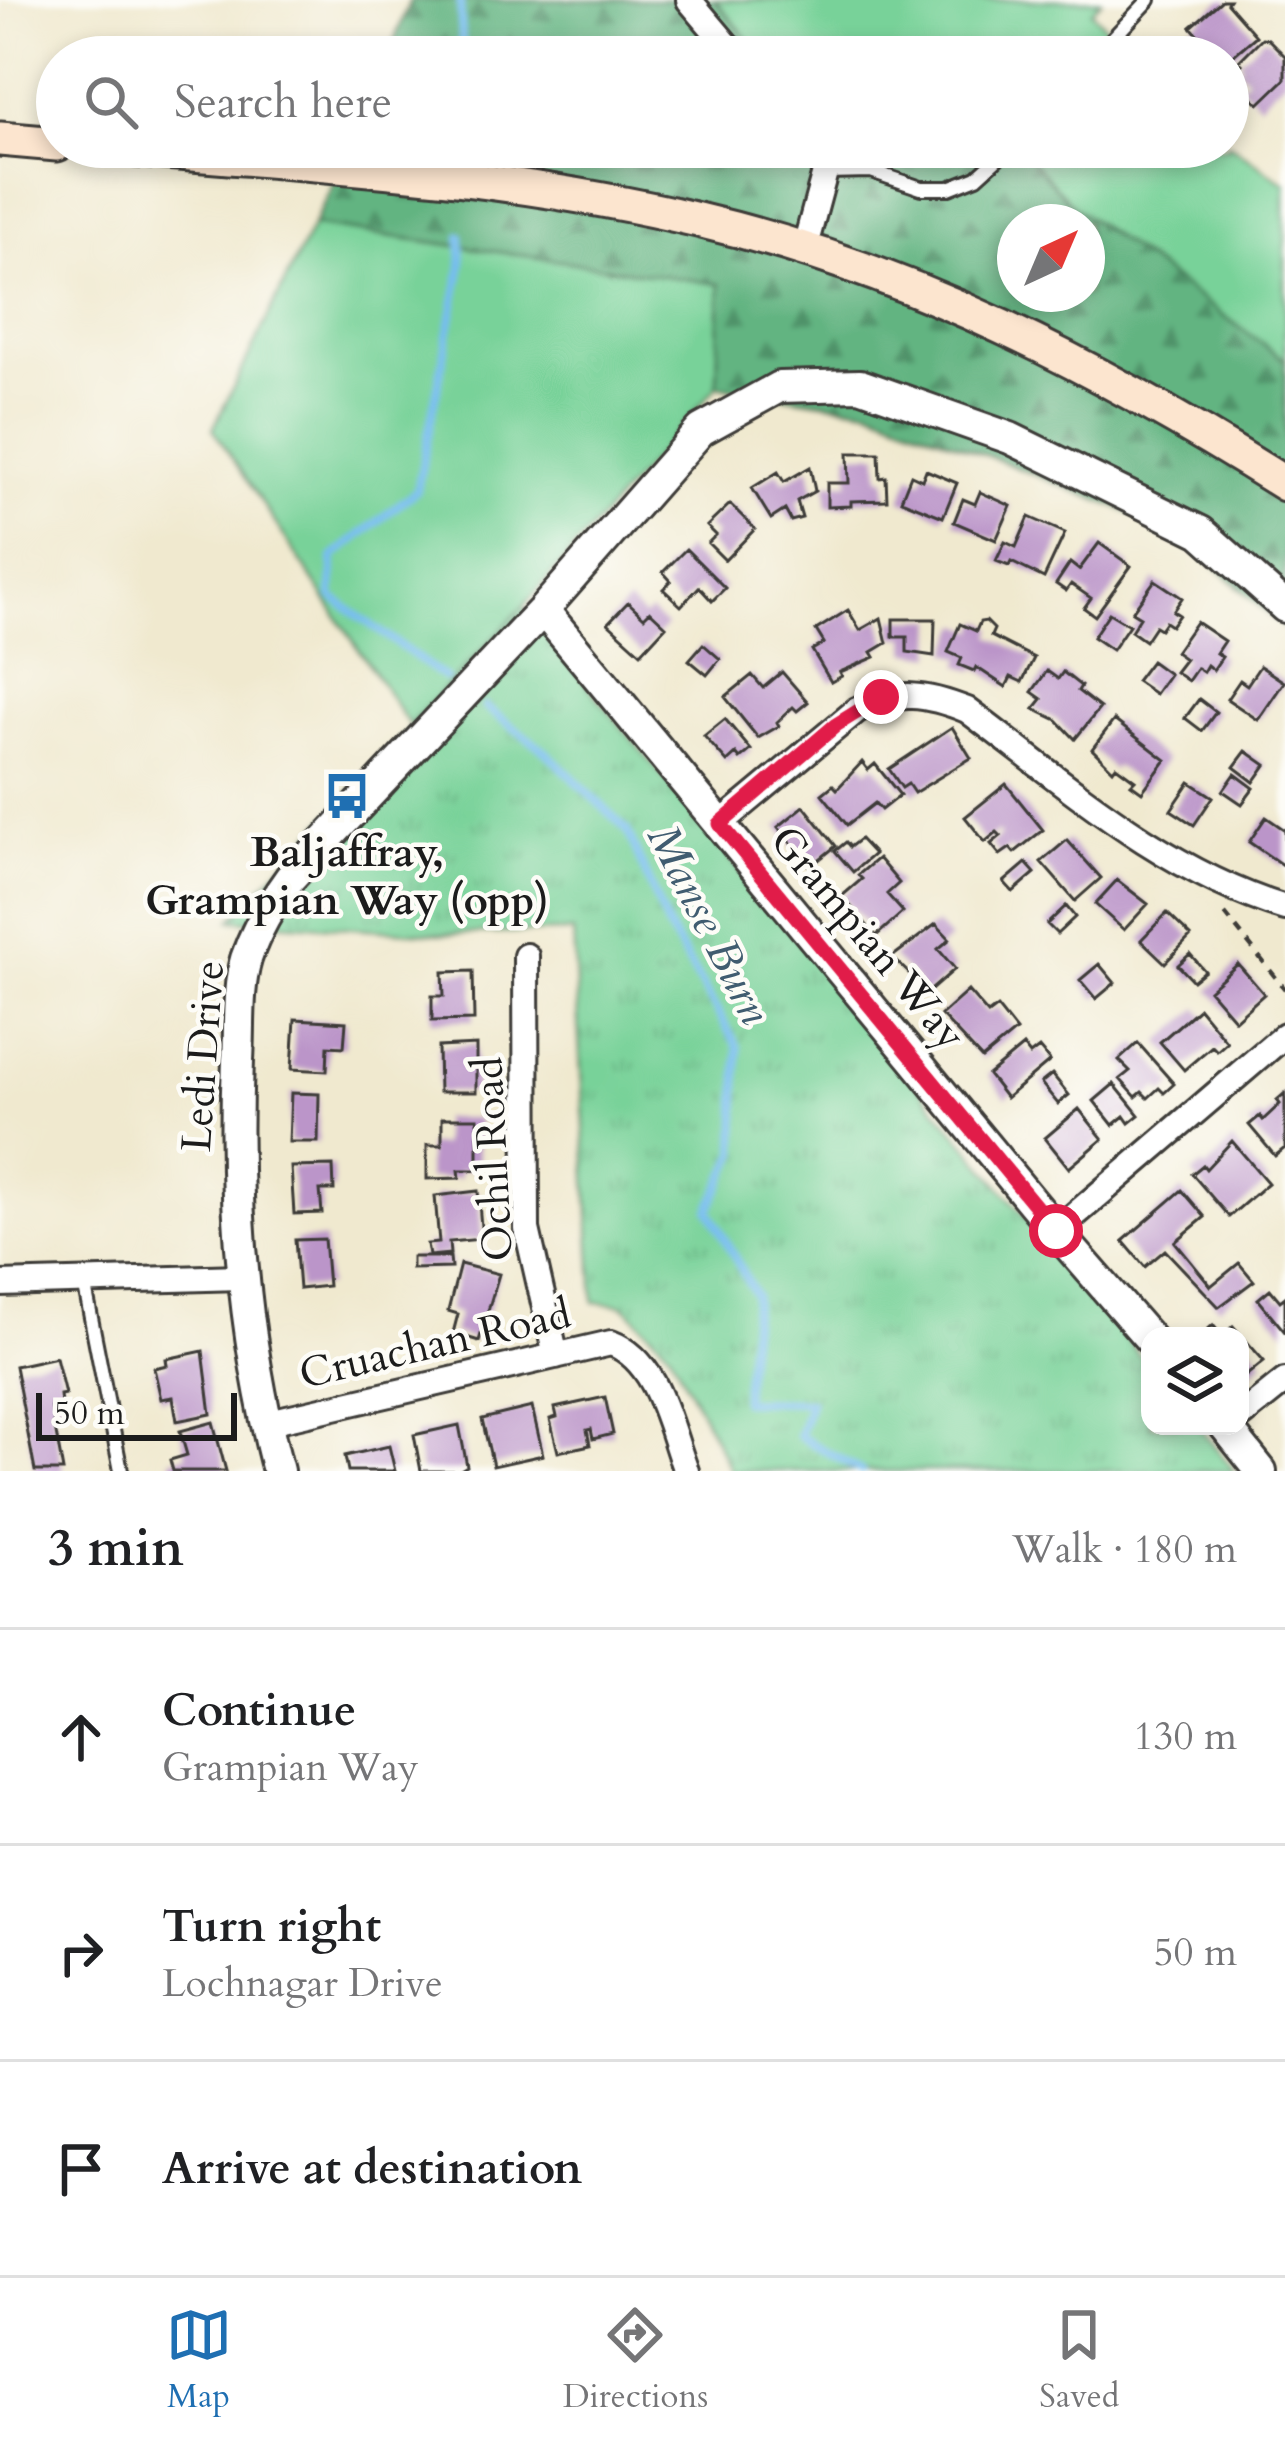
<!DOCTYPE html>
<html lang="en">
<head>
<meta charset="utf-8">
<style>
	body { margin:0; font-family:Cardo,serif; background:#f2f2f2; color:#202124 }
	.controls { position:absolute; right:36px; bottom:36px; display:grid; overflow:hidden; border-radius:24px; box-shadow:0 6px 18px #0003 }
	.controls button { width:108px; height:108px; display:grid; place-items:center; padding:0; border:0; border-bottom:3px solid #e0e0e0; background:#fff; color:#202124; font:60px sans-serif }
	.compass { position:absolute; left:997px; top:204px; width:108px; height:108px; border-radius:50%; background:#fff; box-shadow:0 6px 18px #0003; rotate:44deg }
	.scale { position:absolute; left:36px; bottom:30px; width:201px; box-sizing:border-box; padding-left:12px; border:6px solid #1c1c1c; border-top:0; font-size:33px; line-height:42px; white-space:nowrap; color:#1c1c1c; -webkit-text-stroke:9px #fdfcf7; paint-order:stroke }
	.stop { position:absolute; width:36px; height:36px; margin:-27px; border:9px solid #e11d48; border-radius:50%; background:#fff }
	.stop.end { background:#e11d48; border-color:#fff; box-shadow:0 3px 12px #0008 }
	.list { margin:0; padding:0; list-style:none }
	h2 { display:flex; justify-content:space-between; align-items:center; height:156px; margin:0; padding:0 48px; font-size:51px }
	h2 small { font-size:39px; font-weight:400; color:#757577 }
	.list li { display:grid; grid-template-columns:78px 1fr auto; gap:36px; align-items:center; box-sizing:border-box; height:216px; padding:0 48px; border-top:3px solid #e0e0e0 }
	.list b { display:block; font-size:45px; white-space:nowrap }
	.list p { margin:0; font-size:39px; white-space:nowrap; color:#757577 }
	.list em { font-size:39px; font-style:normal; color:#757577 }
	.icon { flex:none; width:66px; height:66px; fill:none; stroke:currentColor; stroke-width:2; stroke-linecap:round; stroke-linejoin:round }
	.map { position:relative; flex:none; width:1285px; height:1471px; overflow:hidden }
	.search { position:absolute; background:#fff; box-shadow:0 6px 18px #0003; left:36px; right:36px; top:36px; height:132px; display:flex; align-items:center; gap:30px; box-sizing:border-box; padding:0 42px; border-radius:66px; color:#757577; font-size:45px }
	.sheet { height:804px; background:#fff }
	nav { display:flex; justify-content:space-around; align-items:center; box-sizing:border-box; height:168px; border-top:3px solid #e0e0e0; background:#fff; font-size:33px; color:#757577 }
	nav a { display:grid; justify-items:center; gap:6px }
	nav .on { color:#1f6fb2 }
	.map>svg:first-child { display:block }
	.grass { fill:#78d299; stroke:#4a775a; stroke-width:3 }
	.forest { fill:url(#forest-firs); stroke:#3f684e; stroke-width:3; fill-rule:evenodd }
	.park { fill:url(#park-tufts); stroke:#4a775a; stroke-width:3 }
	.lines { fill:none; stroke-linecap:round; stroke-linejoin:round }
	.stream { stroke:#76bdee; stroke-width:8 }
	.building { fill:#bb95c9 }
	.service-casing { stroke:#3c3b37; stroke-width:18 }
	.minor-casing { stroke:#3c3b37; stroke-width:30 }
	.tertiary-casing { stroke:#3c3b37; stroke-width:36 }
	.secondary-casing { stroke:#3c3b37; stroke-width:39 }
	.path { stroke:#3c3b37; stroke-width:4.5; stroke-dasharray:9 9; stroke-linecap:butt }
	.service { stroke:#fff; stroke-width:12 }
	.minor { stroke:#fff; stroke-width:24 }
	.tertiary { stroke:#fff; stroke-width:30 }
	.secondary { stroke:#fce5cf; stroke-width:33 }
	.route { stroke:#e11d48; stroke-width:15 }
	.labels { text-anchor:middle; dominant-baseline:central; stroke-width:9; stroke-linejoin:round; paint-order:stroke }
	.poi-label { font-size:42px; font-weight:bold; fill:#1c1c1c; stroke:#fdfcf7 }
	.street-label { font-size:42px; fill:#1c1c1c; stroke:#fdfcf7 }
	.water-label { font-size:45px; font-style:italic; fill:#405c70; stroke:#fdfcf7 }
</style>
</head>
<body>
<div class="map">
<svg width="1285" height="1471" viewBox="0 0 1285 1471">
	<defs>
		<pattern id="forest-firs" width="22" height="20" patternUnits="userSpaceOnUse" patternTransform="scale(3)"><rect width="22" height="20" fill="#62b481"/><path d="M5 1l3.5 6h-7zM16 11l3.5 6h-7z" fill="#509269"/></pattern>
		<pattern id="park-tufts" width="24" height="20" patternUnits="userSpaceOnUse" patternTransform="scale(3)"><rect width="24" height="20" fill="#78d299"/><path d="M3 7l-1-3M5 7V3M7 7l1-3M15 17l-1-3M17 17v-4M19 17l1-3" fill="none" stroke="#67b483"/></pattern>
	</defs>
	<rect width="100%" height="100%" fill="#fdfcf7"/>
	<filter id="ink" filterUnits="userSpaceOnUse"><feTurbulence type="fractalNoise" baseFrequency=".00833" numOctaves="2"/><feDisplacementMap in="SourceGraphic" scale="24" xChannelSelector="R" yChannelSelector="G"/><feConvolveMatrix kernelMatrix="1 2 1 2 8 2 1 2 1" color-interpolation-filters="sRGB"/></filter>
	<filter id="wash" filterUnits="userSpaceOnUse"><feTurbulence type="fractalNoise" baseFrequency=".004" numOctaves="4" result="noise"/><feDisplacementMap in="SourceGraphic" scale="48" xChannelSelector="R" yChannelSelector="G"/><feGaussianBlur stdDeviation="2.7" result="paint"/><feColorMatrix in="noise" values="0 0 0 0 0 0 0 0 0 0 0 0 0 0 0 0 0 1.4 0 .05"/><feComposite in="paint" operator="in"/></filter>
	<g filter="url(#wash)">
		<rect width="100%" height="100%" fill="#f0e9cf"/>
		<path class="grass" d="M715,0H1102L1092,11L1131,57H763Z
			M1228,143L1285,183V360L1075,208L1019,147H1228Z
			M313,225L721,284L717,386L523,607L409,725L213,429Z"/>
		<path class="forest" d="M410,0H715L763,57H388Z
			M351,147H858L874,158L950,155L958,147H1019L1075,208L1285,360V629L1176,531L870,409L717,386L720,284L313,225ZM1015,222H1087V294H1015Z"/>
		<path class="park" d="M523,607L1150,1368V1426H1198L1235,1471H731L670,1352L623,1305L594,1302L573,932L445,934L231,920Z"/>
		<g class="lines">
			<path class="stream" d="M449,57L462,41L460,0
				M452,147L453,151
				M445,678L332,597L333,557L417,490L462,265L461,236
				M485,707L543,749L627,830L667,926L738,1047L736,1154L709,1210L755,1295L743,1401L810,1402L799,1436L861,1471"/>
		</g>
		<g id="blocks">
			<path class="building" d="M1222,0H1229L1227,3L1256,36L1228,60V57H1217L1191,27Z
				M1262,38L1268,39L1285,56V79L1259,104L1240,85L1247,78L1238,69L1242,64L1239,61Z
				M848,453H879L880,478L886,477L887,500L851,501V506L827,507V483H849Z
				M810,467L815,491L797,501L802,518L791,521L785,510L771,519L752,488L778,472L784,482Z
				M926,470L957,483L943,517L901,500L911,475L922,480Z
				M980,492L1011,506L996,540L954,522L963,499L975,504Z
				M730,504L755,529L725,560L708,543L716,535L707,526Z
				M1029,517L1065,533L1044,578L1011,562L1009,566L996,561L1005,542L1016,547Z
				M1099,543L1131,566L1095,616L1084,608L1091,598L1071,584L1066,591L1056,584L1070,563L1079,570Z
				M686,549L725,588L712,601L699,587L681,606L663,589L671,581L663,572Z
				M1155,580L1182,598L1173,611L1179,615L1171,626L1165,622L1160,629L1155,626L1145,641L1131,631L1140,617L1132,612Z
				M628,602L644,617L650,611L666,626L641,653L608,623Z
				M848,610L860,630L881,618L887,643L872,652L875,657L840,672L842,676L831,682L812,650L824,643L816,630Z
				M1109,613L1129,625L1112,650L1093,637Z
				M893,619H935L934,656L907,652V637H893Z
				M986,621L994,629L991,636L1034,658L1022,682L1011,677L1006,687L976,667L974,671L959,665L962,658L948,652L960,624L976,631L980,622Z
				M1196,622L1224,641L1216,653L1222,657L1213,670L1207,665L1203,672L1197,668L1188,681L1175,672L1185,659L1175,652Z
				M703,644L720,659L707,675L689,660Z
				M1151,661L1169,674L1155,694L1136,681Z
				M1260,666L1284,682L1258,720L1227,699L1240,680L1247,685Z
				M1047,671L1058,679L1063,672L1081,686L1078,691L1100,708L1075,739L1057,720L1034,709L1042,699L1032,692Z
				M782,672L808,702L797,711L793,707L777,722L779,726L758,738L725,697L752,675L763,688Z
				M1199,699L1216,712L1202,731L1185,718Z
				M725,719L751,750L740,759L736,754L727,762L704,736Z
				M1114,720L1166,760L1142,792L1131,784L1135,780L1116,766L1113,770L1092,749Z
				M952,727L971,758L914,793L908,784L902,788L889,769Z
				M1246,751L1266,765L1254,782L1234,767Z
				M862,762L868,770L875,764L900,795L881,810L875,803L847,825L822,794L833,785L837,789Z
				M1235,774L1254,788L1242,804L1223,791Z
				M1190,782L1213,797L1194,825L1171,810Z
				M1006,784L1043,830L1014,853L1010,848L1000,855L991,844L1001,836L997,832L985,842L965,817Z
				M804,806L836,846L810,867L778,827Z
				M1266,817L1285,830V867L1249,842Z
				M860,839L874,854L853,872L835,851L846,842L850,847Z
				M1067,840L1101,878L1075,901L1041,862Z
				M878,858L899,883L887,894L903,912L876,936L842,896L862,879L858,875Z
				M1026,863L1035,873L1013,892L1004,882Z
				M1117,880L1148,904L1124,930L1095,904Z
				M1066,906L1075,917L1057,934L1047,924Z
				M1167,913L1191,936L1165,963L1141,940Z
				M936,924L950,939L938,949L955,969L924,996L916,986L919,983L892,957Z
				M1190,954L1205,971L1193,981L1178,965Z
				M1099,964L1115,983L1096,999L1080,980Z
				M1238,964L1264,994L1235,1020L1209,990Z
				M473,971L474,1020L432,1021V996H444L443,972Z
				M968,991L988,1014L997,1007L1016,1031L982,1059L941,1015Z
				M1199,1008L1227,1042L1217,1051L1212,1046L1184,1070L1160,1042Z
				M295,1019L346,1022L344,1047L328,1046L327,1071L292,1069Z
				M1138,1043L1174,1084L1164,1093L1159,1088L1148,1098L1142,1092L1136,1097L1120,1079L1130,1071L1119,1060Z
				M476,1045V1092H439L438,1047Z
				M1023,1046L1030,1055L1039,1048L1050,1061L1006,1098L988,1075Z
				M1052,1074L1069,1095L1058,1104L1041,1083Z
				M1114,1084L1139,1115L1129,1123L1124,1116L1113,1125L1094,1101Z
				M291,1093L319,1094L318,1142H289Z
				M1285,1093V1148L1275,1156L1249,1125L1260,1116L1263,1120L1280,1104L1277,1100Z
				M1079,1109L1103,1139L1069,1168L1045,1138Z
				M442,1118H478V1170H459L460,1178L427,1179V1145H442Z
				M1232,1141L1268,1183L1229,1217L1192,1174L1203,1165L1206,1169Z
				M333,1166L334,1190H320L322,1213L294,1214L291,1167Z
				M1182,1190L1205,1217L1175,1242L1211,1286L1239,1263L1254,1281L1219,1307L1165,1250L1145,1267L1123,1241Z
				M478,1191L482,1239L449,1242L450,1254L429,1256L427,1244L439,1243L435,1196Z
				M324,1239L328,1286L299,1289L295,1240Z
				M412,1257H450L451,1268L412,1269Z
				M460,1264L499,1274L479,1341L453,1333L458,1314L448,1311Z
				M1270,1289L1280,1301L1285,1297V1332L1258,1299Z
				M1213,1325L1222,1336L1233,1326L1264,1361L1242,1379L1240,1336H1200Z
				M203,1351L211,1414L177,1421L173,1397L161,1399L154,1368L167,1365L166,1359Z
				M56,1357L65,1394L60,1395L61,1404L51,1406L63,1471H35L15,1366Z
				M605,1397L613,1434L593,1439L591,1429L587,1430L590,1445L558,1452L550,1419L557,1417L555,1408Z
				M532,1407L543,1455L493,1466L482,1419Z
				M213,1422L226,1471H173L170,1460L187,1455L180,1431Z
				M459,1425L467,1466L459,1471H421L414,1435Z
				M389,1446L395,1471H348L345,1456Z"/>
		</g>
	</g>
	<g filter="url(#ink)">
		<use href="#blocks" fill-opacity="0" stroke="#3c3b37" stroke-width="3"/>
		<g class="lines">
			<defs>
				<path id="service" d="M1095,57L1149,0
					M825,172L871,171L921,188H949L977,177L1010,147
					M84,1282L121,1471"/>
				<path id="minor" d="M689,0L737,57
					M804,250L825,172L813,147
					M720,824L857,710C896,689 927,694 967,710C1067,785 1164,871 1285,908
					M526,956L527,1229L556,1356
					M1056,1231L1285,1035
					M0,1284L241,1277
					M1240,1417L1285,1381
					M265,1423L611,1343C659,1361 669,1427 686,1471"/>
				<path id="tertiary" d="M543,610L1056,1231L1150,1339
					M1225,1426L1261,1471
					M278,1471C243,1336 232,1199 238,1060C240,1028 237,989 246,959C256,929 271,904 290,878L543,610L701,430L779,387L860,385L1010,438L1201,532L1285,607"/>
				<path id="secondary" d="M0,139L57,144
					M101,147C301,163 502,173 698,220C912,270 1100,368 1285,484"/>
			</defs>
			<use href="#service" class="service-casing"/>
			<use href="#minor" class="minor-casing"/>
			<use href="#tertiary" class="tertiary-casing"/>
			<use href="#secondary" class="secondary-casing"/>
			<path class="path" d="M1225,914L1285,989"/>
			<use href="#service" class="service"/>
			<use href="#minor" class="minor"/>
			<use href="#tertiary" class="tertiary"/>
			<use href="#secondary" class="secondary"/>
		</g>
	</g>
	<g class="lines" filter="url(#ink)">
		<path class="route" d="M881,697L836,725L720,824L1056,1231"/>
	</g>
	<defs>
		<symbol id="bus-bare" viewBox="-9 -9 18 18"><path d="M-5-6H5V4H4V6H2V4H-2V6H-4V4H-5ZM-3.5-4V0h7V-4ZM-3.5 1.2v1.5H-2V1.2ZM2 1.2v1.5H3.5V1.2Z" fill="#1f6fb2" stroke="#fdfcf7" stroke-width="2.5" paint-order="stroke"/></symbol>
	</defs>
	<g fill-rule="evenodd">
		<use href="#bus-bare" x="314" y="763" width="66" height="66"/>
	</g>
	<g class="labels">
		<g class="poi-label">
			<text x="347" y="852">Baljaffray,<tspan x="347" dy="48">Grampian Way (opp)</tspan></text>
		</g>
		<g class="street-label">
			<text transform="translate(868 938) rotate(50)">Grampian Way</text>
			<text transform="translate(203 1056) rotate(-86)">Ledi Drive</text>
			<text transform="translate(493 1159) rotate(-93)">Ochil Road</text>
			<text transform="translate(435 1344) rotate(-13)">Cruachan Road</text>
		</g>
		<g class="water-label">
			<text transform="translate(709 924) rotate(63)">Manse Burn</text>
		</g>
	</g>
</svg>
<div class="controls">
<button><svg class="icon" aria-label="layers" viewBox="0 0 24 24"><path d="M12 4l9 5-9 5-9-5zM3 14l9 5 9-5"/></svg></button>
</div>
<svg class="compass" viewBox="-18 -18 36 36"><path d="M0-13l5 13h-10z" fill="#e53935"/><path d="M0 13l5-13h-10z" fill="#757577"/></svg>
<div class="scale">50 m</div>
<div class="stop" style="left:1056px;top:1231px"></div>
<div class="stop end" style="left:881px;top:697px"></div>
<div class="search"><svg class="icon" aria-label="search" viewBox="0 0 24 24"><circle cx="10" cy="10" r="6"/><path d="M15 15l6 6"/></svg>Search here</div>
</div>
<section class="sheet">
<h2>3 min<small>Walk · 180 m</small></h2>
<ul class="list">
<li><svg class="icon" aria-label="ahead" viewBox="0 0 24 24"><path d="M12 20V5M6 11l6-6 6 6"/></svg><div><b>Continue</b><p>Grampian Way</p></div><em>130 m</em></li>
<li><svg class="icon" aria-label="right" viewBox="0 0 24 24"><path d="M7 20v-9h11M14 6l5 5-5 5"/></svg><div><b>Turn right</b><p>Lochnagar Drive</p></div><em>50 m</em></li>
<li><svg class="icon" aria-label="arrive" viewBox="0 0 24 24"><path d="M6 21V4h12l-3 4 3 4H6"/></svg><div><b>Arrive at destination</b></div></li>
</ul>
</section>
<nav>
<a class="on"><svg class="icon" aria-label="map" viewBox="0 0 24 24"><path d="M3 6l6-2 6 2 6-2v14l-6 2-6-2-6 2zM9 4v14M15 6v14"/></svg>Map</a>
<a><svg class="icon" aria-label="directions" viewBox="0 0 24 24"><path d="M12 3l9 9-9 9-9-9zM9 14v-3h6M13 9l2 2-2 2"/></svg>Directions</a>
<a><svg class="icon" aria-label="saved" viewBox="0 0 24 24"><path d="M7 4h10v16l-5-4-5 4z"/></svg>Saved</a>
</nav>
</body>
</html>
